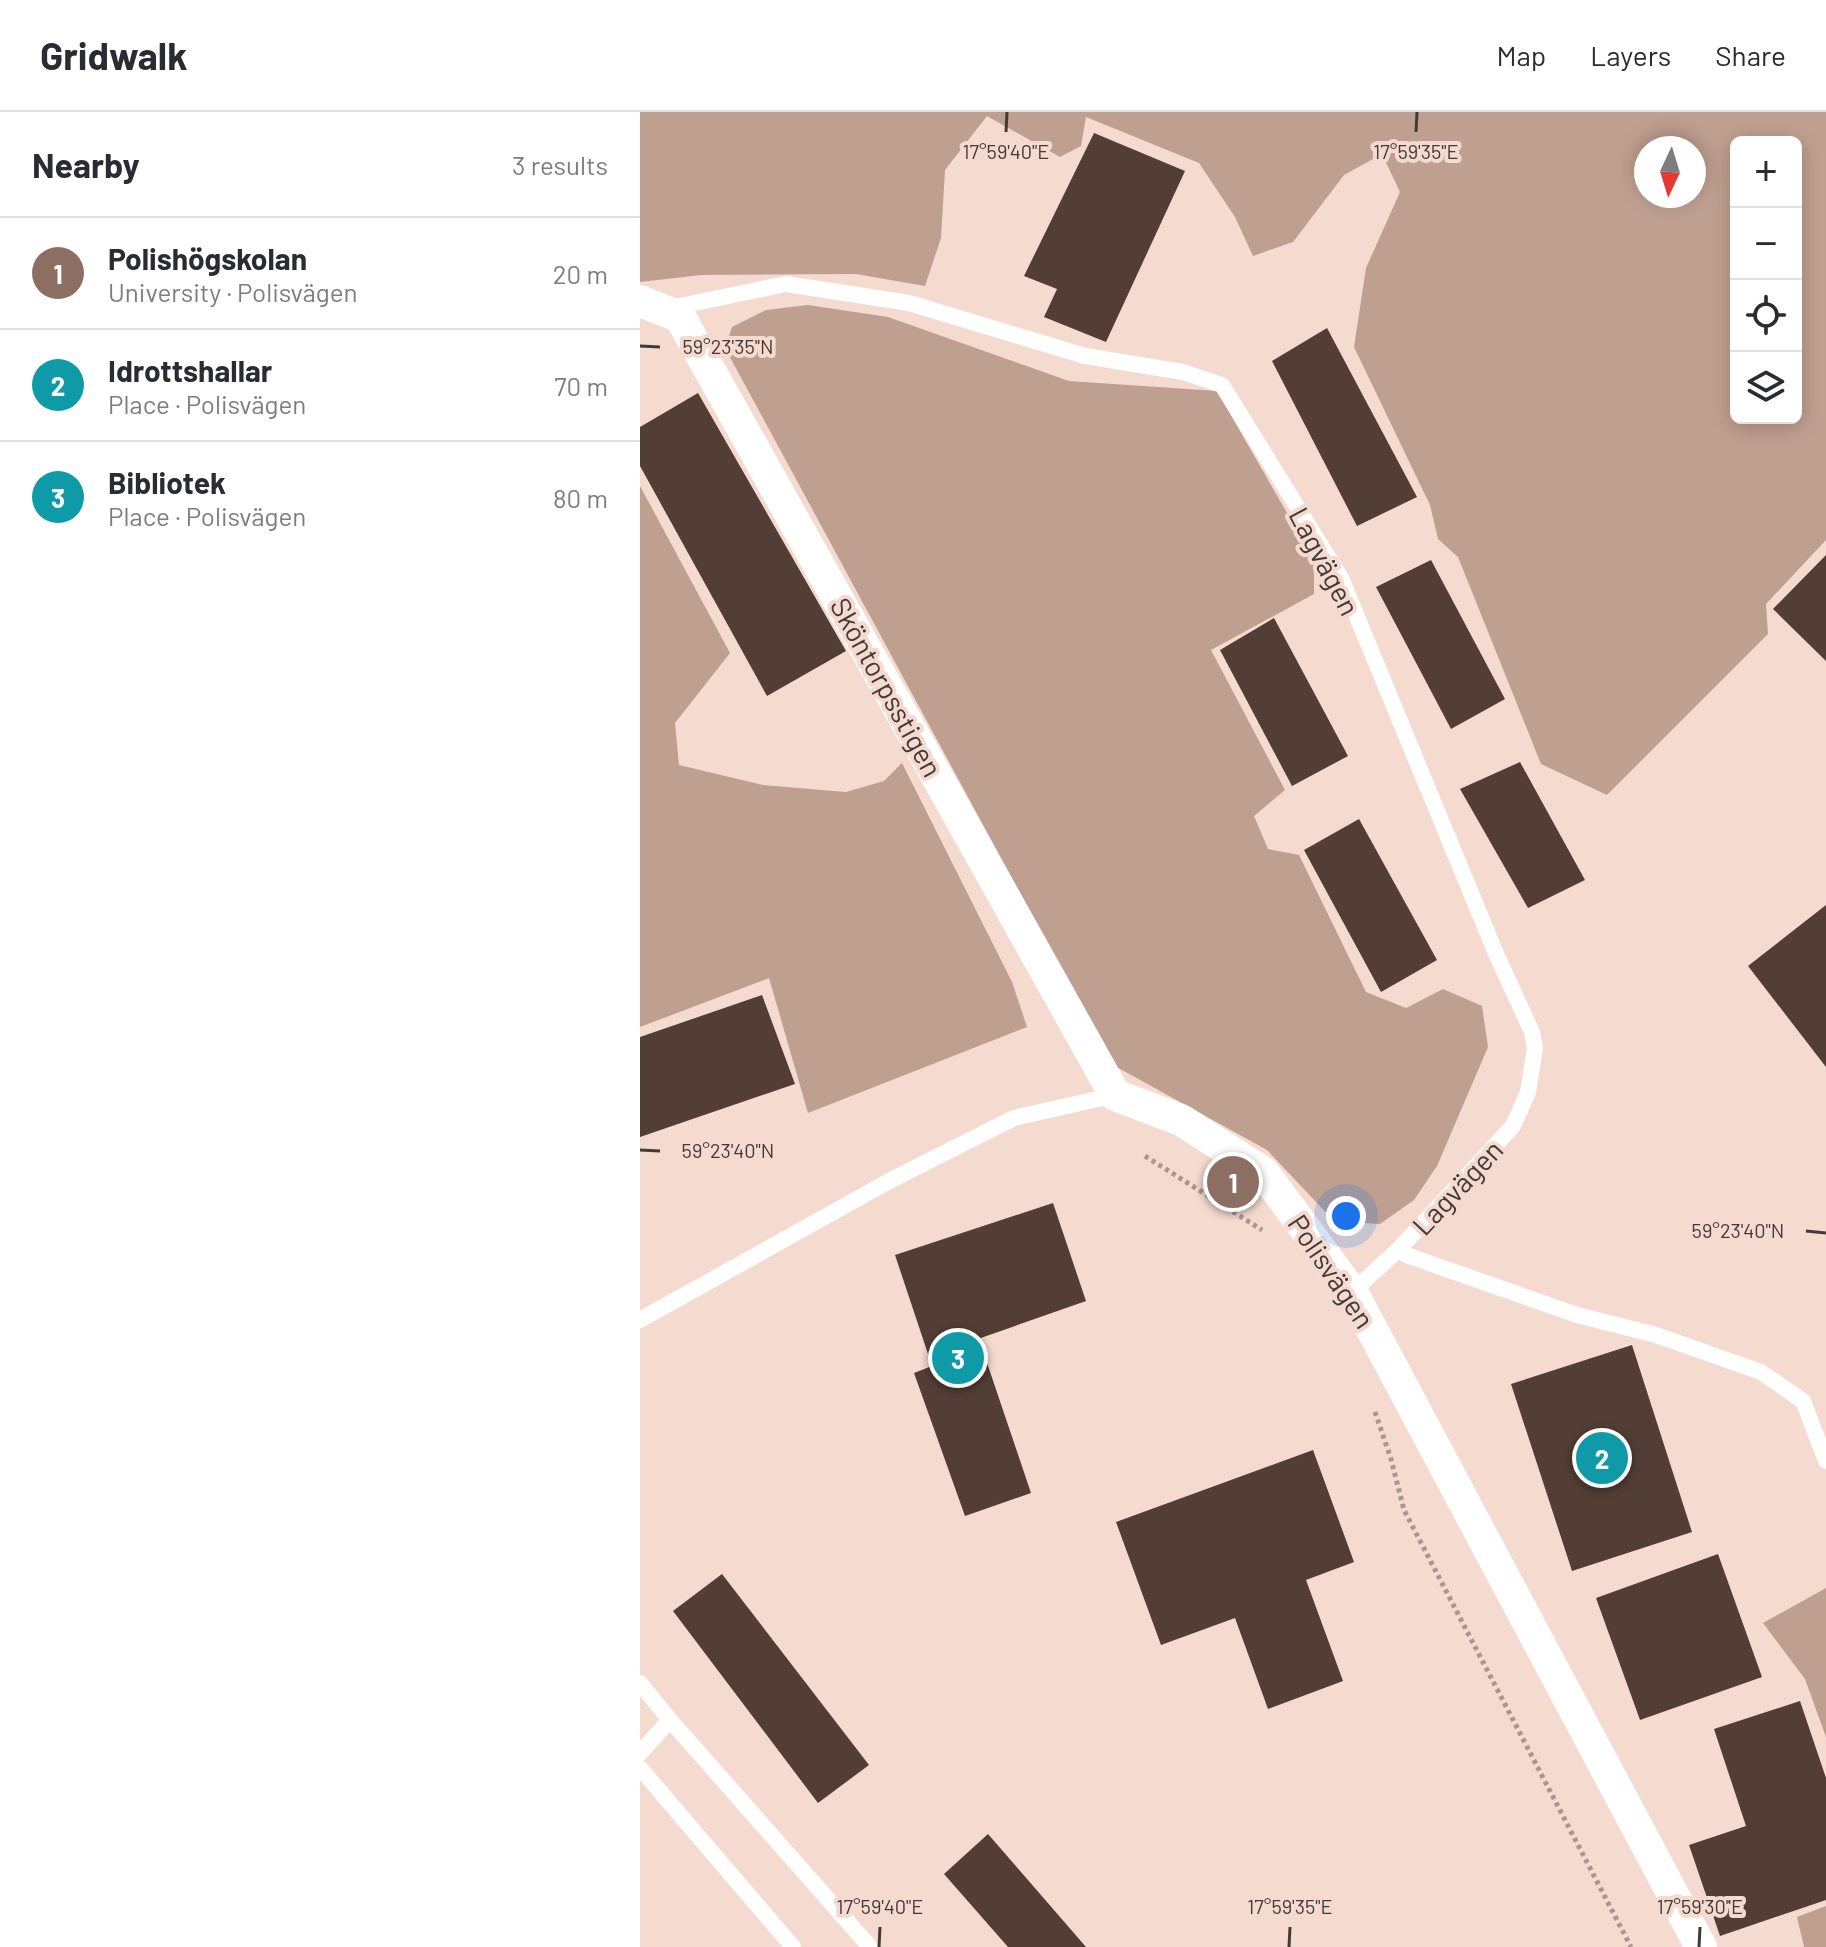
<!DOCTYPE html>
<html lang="en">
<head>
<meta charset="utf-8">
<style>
	body { margin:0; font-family:Barlow,sans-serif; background:#f7f7f7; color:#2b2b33 }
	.controls { position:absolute; right:24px; top:24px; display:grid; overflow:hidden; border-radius:12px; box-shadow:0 4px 20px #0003 }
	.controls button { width:72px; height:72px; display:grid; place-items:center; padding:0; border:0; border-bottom:2px solid #e1e1e2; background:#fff; color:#2b2b33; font:40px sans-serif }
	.compass { position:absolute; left:994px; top:24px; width:72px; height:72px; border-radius:50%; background:#fff; box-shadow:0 4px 20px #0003; rotate:184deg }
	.you { position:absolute; left:706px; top:1104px; width:28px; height:28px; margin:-20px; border:6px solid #fff; border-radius:50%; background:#1a73e8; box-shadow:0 0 0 12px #1a73e833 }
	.badge { display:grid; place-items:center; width:52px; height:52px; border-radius:50%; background:#853f18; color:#fff; font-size:26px; font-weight:700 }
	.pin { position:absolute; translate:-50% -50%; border:4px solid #fff; box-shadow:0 2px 8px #0006 }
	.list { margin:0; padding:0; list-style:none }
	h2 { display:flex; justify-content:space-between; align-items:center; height:104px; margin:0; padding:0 32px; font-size:34px }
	h2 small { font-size:26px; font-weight:400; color:#7c7c81 }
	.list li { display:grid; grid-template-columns:52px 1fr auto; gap:24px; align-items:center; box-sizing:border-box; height:112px; padding:0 32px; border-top:2px solid #e1e1e2 }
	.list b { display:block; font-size:30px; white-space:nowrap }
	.list p { margin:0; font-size:26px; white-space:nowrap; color:#7c7c81 }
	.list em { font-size:26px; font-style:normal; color:#7c7c81 }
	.icon { flex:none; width:44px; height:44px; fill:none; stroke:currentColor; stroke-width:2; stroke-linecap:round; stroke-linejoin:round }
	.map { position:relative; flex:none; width:1186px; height:1835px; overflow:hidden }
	header { display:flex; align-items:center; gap:48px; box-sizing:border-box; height:112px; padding:0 40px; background:#fff; border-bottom:2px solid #e1e1e2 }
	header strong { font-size:38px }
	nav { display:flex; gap:44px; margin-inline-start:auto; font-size:28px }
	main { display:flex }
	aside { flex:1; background:#fff }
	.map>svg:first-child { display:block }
	.forest { fill:#bf9f90; fill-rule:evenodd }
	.building { fill:#523e35 }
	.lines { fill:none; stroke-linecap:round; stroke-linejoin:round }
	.path { stroke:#aa968e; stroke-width:5; stroke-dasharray:4 4; stroke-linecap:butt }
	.lane { stroke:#fff; stroke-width:16 }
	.street { stroke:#fff; stroke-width:32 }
	.ticks { fill:none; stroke:#443a35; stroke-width:3 }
	.labels { text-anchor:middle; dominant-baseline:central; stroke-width:8; stroke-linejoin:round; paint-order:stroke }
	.street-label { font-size:28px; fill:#443a35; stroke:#f4dacf }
	.ticks-label { font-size:20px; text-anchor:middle; fill:#443a35; stroke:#f4dacf; stroke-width:8; stroke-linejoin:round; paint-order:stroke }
</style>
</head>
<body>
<header>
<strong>Gridwalk</strong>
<nav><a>Map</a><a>Layers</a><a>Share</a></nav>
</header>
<main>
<aside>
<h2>Nearby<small>3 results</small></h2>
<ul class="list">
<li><span class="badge" style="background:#8d6e63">1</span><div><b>Polishögskolan</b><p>University · Polisvägen</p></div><em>20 m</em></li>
<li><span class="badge" style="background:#0f9aa8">2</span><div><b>Idrottshallar</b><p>Place · Polisvägen</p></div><em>70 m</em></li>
<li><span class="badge" style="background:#0f9aa8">3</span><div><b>Bibliotek</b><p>Place · Polisvägen</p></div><em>80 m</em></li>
</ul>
</aside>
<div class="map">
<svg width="1186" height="1835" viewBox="0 0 1186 1835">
	<rect width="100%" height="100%" fill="#f4dacf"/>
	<path class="forest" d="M0,0H1186V428L1126,492L1128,522L967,683L901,652L818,445L798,427L790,393L714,235L726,156L760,80L742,42L704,63L653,130L613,144L595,105L559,51L446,5L441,34L420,45L347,4L305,58L301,126L285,174L216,162L61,163L0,170ZM1156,30V306H1096V30ZM1054,36V84H1006V36Z
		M168,193L248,205L429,269L577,279L674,448V482L571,538L645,678L614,704L628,737L659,743L726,880L766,896L803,877L842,894L848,935L797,1054L774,1088L740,1112L694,1109L627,1038L473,953L85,236L92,215L126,198Z
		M0,374L90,541L35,611L39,653L123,673L206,680L244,669L262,651L372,870L387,915L168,1001L129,866L0,915Z
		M1186,1476V1625L1165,1567L1123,1511Z
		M1186,1794V1835H1164L1157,1805Z"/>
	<path class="building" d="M454,21L545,59L466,230L404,205L417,177L384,164Z
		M687,216L777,385L717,414L632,249Z
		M58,281L206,539L127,584L0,354V315Z
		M1186,443V549L1133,497Z
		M791,448L865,587L811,617L736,475Z
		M634,506L708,644L652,674L580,538Z
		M880,650L945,768L888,796L820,677Z
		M719,707L797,848L741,880L664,738Z
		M1186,793V955L1108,854Z
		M122,883L155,972L0,1025V925Z
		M413,1091L446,1189L335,1228L339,1238L342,1236L391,1381L325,1404L274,1261L292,1254L255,1143Z
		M992,1233L1052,1420L932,1459L871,1272Z
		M673,1338L714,1450L666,1468L703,1569L628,1597L595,1506L521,1533L476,1410Z
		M1078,1442L1122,1565L1000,1608L956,1486Z
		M82,1462L229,1653L178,1691L33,1499Z
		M1160,1589L1186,1666V1788L1080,1824L1049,1733L1106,1714L1074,1617Z
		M348,1722L446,1835H368L304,1762Z"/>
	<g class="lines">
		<path class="path" d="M505,1044L622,1118
			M735,1300L751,1347L764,1398L991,1835"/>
		<path class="lane" d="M30,196L146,172L269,191L445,244L543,260L582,273L701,466L857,844L892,920L895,936L888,980L873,1014L758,1138L712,1180
			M758,1138L769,1144L937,1203L1016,1223L1121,1260L1163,1289L1186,1349
			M0,1208L251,1068L374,1006L475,983
			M0,1571L30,1608L230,1835
			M0,1641L30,1608
			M0,1656L153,1835"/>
		<path class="street" d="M0,189L40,205L475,983L541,1008L624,1061L712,1180L1061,1835"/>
	</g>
	<path class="ticks" d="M366,20L367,0M776,20L777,0M0,234L20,235M0,1038L20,1039M1166,1119L1186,1121M239,1835L240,1815M649,1835L650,1815M1059,1835L1060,1815"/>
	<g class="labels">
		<g class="street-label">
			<text transform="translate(685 449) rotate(62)">Lagvägen</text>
			<text transform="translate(247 575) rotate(61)">Sköntorpsstigen</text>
			<text transform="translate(817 1075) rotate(-47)">Lagvägen</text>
			<text transform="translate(692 1159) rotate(56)">Polisvägen</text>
		</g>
	</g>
	<g class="ticks-label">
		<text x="366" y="47">17°59'40"E</text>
		<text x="776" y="47">17°59'35"E</text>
		<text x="88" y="242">59°23'35"N</text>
		<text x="88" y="1046">59°23'40"N</text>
		<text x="1098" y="1126">59°23'40"N</text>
		<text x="240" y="1802">17°59'40"E</text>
		<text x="650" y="1802">17°59'35"E</text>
		<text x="1060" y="1802">17°59'30"E</text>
	</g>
</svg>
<div class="controls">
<button>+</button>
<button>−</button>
<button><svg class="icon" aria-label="locate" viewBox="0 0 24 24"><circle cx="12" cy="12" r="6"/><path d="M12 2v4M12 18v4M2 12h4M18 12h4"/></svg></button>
<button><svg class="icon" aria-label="layers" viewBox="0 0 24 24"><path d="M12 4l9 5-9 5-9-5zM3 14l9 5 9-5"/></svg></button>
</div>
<svg class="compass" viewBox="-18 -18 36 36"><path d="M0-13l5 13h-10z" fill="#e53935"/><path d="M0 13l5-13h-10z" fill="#7c7c81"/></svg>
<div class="you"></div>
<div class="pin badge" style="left:593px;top:1070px;background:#8d6e63">1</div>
<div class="pin badge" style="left:962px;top:1346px;background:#0f9aa8">2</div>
<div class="pin badge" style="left:318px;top:1246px;background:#0f9aa8">3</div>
</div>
</main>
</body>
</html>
